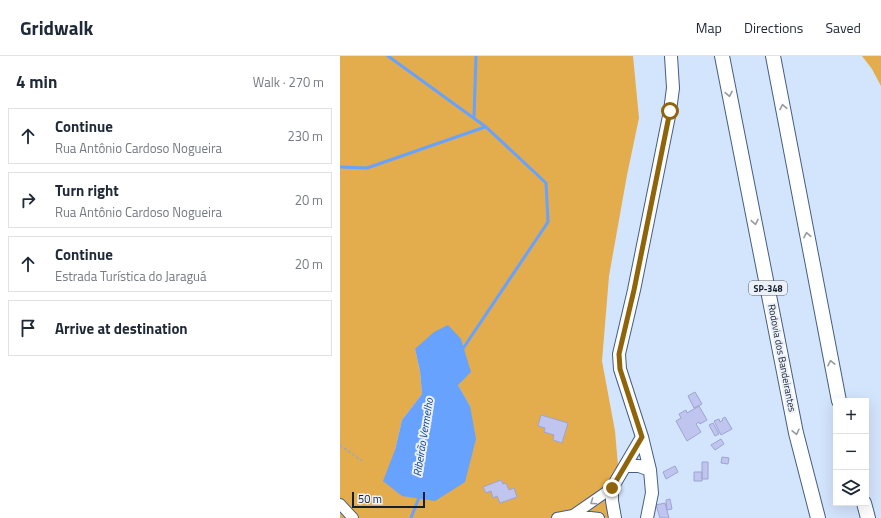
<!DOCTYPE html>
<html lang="en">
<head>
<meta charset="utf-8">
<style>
	body { margin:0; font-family:"Titillium Web",sans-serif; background:#f2f2f3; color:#1f2937 }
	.controls { position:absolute; right:12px; bottom:12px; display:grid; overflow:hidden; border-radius:0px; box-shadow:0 4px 16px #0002 }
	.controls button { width:36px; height:36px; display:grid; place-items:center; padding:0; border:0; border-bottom:1px solid #e0e1e3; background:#fff; color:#1f2937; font:20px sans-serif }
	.scale { position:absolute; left:12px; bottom:10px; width:73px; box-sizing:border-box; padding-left:4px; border:2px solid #151f2e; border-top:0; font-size:11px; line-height:14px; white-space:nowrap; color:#151f2e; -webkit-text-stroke:3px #ebf0f9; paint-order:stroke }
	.stop { position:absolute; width:12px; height:12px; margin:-9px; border:3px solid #8f640a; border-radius:50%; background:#fff }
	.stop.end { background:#8f640a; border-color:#fff; box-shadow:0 1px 4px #0008 }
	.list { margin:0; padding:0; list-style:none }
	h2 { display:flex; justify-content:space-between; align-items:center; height:52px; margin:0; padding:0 16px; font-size:17px }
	h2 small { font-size:13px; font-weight:400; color:#747a83 }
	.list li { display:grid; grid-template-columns:26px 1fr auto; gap:12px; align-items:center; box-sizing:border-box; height:56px; margin:0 8px 8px; padding:0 8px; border:1px solid #e0e1e3; border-radius:0px }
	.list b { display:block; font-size:15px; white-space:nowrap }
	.list p { margin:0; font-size:13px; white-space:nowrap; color:#747a83 }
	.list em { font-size:13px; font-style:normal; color:#747a83 }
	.icon { flex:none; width:22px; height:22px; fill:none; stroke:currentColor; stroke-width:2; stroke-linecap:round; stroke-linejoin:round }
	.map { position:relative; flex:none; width:541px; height:462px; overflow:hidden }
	header { display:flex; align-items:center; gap:24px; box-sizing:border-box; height:56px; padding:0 20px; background:#fff; border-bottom:1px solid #e0e1e3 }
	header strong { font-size:19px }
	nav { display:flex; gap:22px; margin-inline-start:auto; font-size:14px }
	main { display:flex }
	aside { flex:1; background:#fff }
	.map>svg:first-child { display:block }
	.green { fill:#e3ac4c; fill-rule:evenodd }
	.water { fill:#67a2fe }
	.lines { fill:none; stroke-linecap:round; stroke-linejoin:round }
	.stream { stroke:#67a2fe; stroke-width:3 }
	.building { fill:#bfc5ef; stroke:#9ea4d1 }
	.minor-casing { stroke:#465d81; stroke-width:12 }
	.major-casing { stroke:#465d81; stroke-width:14 }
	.highway-casing { stroke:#465d81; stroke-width:16 }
	.path { stroke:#9aa9bf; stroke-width:1.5; stroke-dasharray:3 2; stroke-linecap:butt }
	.minor { stroke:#fff; stroke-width:10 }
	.major { stroke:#fff; stroke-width:12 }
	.highway { stroke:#fff; stroke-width:14 }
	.oneway { stroke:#969aa1 }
	.route { stroke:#8f640a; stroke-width:5 }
	.labels { text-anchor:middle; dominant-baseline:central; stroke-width:4; stroke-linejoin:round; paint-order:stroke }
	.shield { fill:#ebf0f9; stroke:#555e6b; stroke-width:1 }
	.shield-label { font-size:9px; font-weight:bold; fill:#151f2e }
	.street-label { font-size:10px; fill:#151f2e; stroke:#ebf0f9 }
	.water-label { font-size:11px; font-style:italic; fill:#074190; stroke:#ebf0f9 }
</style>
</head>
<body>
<header>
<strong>Gridwalk</strong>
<nav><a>Map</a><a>Directions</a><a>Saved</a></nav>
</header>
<main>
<aside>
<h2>4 min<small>Walk · 270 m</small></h2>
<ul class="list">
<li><svg class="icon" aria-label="ahead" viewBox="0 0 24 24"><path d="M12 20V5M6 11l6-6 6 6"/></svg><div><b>Continue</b><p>Rua Antônio Cardoso Nogueira</p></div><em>230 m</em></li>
<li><svg class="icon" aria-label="right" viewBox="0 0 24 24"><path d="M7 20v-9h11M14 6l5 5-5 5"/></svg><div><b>Turn right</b><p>Rua Antônio Cardoso Nogueira</p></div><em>20 m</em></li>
<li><svg class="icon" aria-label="ahead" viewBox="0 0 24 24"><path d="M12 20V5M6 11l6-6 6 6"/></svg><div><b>Continue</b><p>Estrada Turística do Jaraguá</p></div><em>20 m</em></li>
<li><svg class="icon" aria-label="arrive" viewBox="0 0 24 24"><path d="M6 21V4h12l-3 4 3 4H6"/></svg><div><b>Arrive at destination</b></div></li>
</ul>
</aside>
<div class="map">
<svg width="541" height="462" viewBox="0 0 541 462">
	<rect width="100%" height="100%" fill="#d3e4fd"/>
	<path class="green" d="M0,0H293L299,62L287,119L269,220L262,305L275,375L279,421L276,462H0ZM75,293L118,329L130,350L55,394L62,364L82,338L80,315Z
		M522,0H541V30L532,13Z"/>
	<path class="water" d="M108,269L121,283L131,316L118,329L130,350L136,383L125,426L95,445L62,440L43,425L55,394L62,364L82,338L80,315L75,293L94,276Z"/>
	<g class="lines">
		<path class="stream" d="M48,0L146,71L206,127L208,166L122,294
			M134,62L136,0
			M0,111L27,112L145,71
			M71,462L80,439"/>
	</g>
	<path class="building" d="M355,336L362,348L354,352L348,340Z
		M359,350L367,364L360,368L359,366L356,368L361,376L347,385L336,365L341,362L339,358L346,354L347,357Z
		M201,359L228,367L222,387L213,384L214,379L204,376L205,372L198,370Z
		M385,361L392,373L381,379L374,365L379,363L380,366L383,364L382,363Z
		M373,367L379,378L375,380L369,369Z
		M381,383L384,388L375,394L371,389Z
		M382,401L389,402L388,408L381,407Z
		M362,406H368V423H362Z
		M335,410L338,416L326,423L323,416Z
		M354,416H362V425H354Z
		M161,424L163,428L166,427L169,434L174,432L177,441L160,447L157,440L153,442L151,435L146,437L143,431Z
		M330,443L332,453L327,454L326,444Z
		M325,447L329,462H320L316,449Z"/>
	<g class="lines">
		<defs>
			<path id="minor" d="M0,448L13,462
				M233,459L272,432
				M217,462L233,459L259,462"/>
			<path id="major" d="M286,410H299L310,414
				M275,462L272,445V432L302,381
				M307,462L312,437L310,414L302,381L280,313L279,298L294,234L330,55L333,32L331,0"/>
			<path id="highway" d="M382,0L456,377L478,462
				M433,0L499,345
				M524,447L528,462"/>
		</defs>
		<use href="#minor" class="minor-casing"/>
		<use href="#major" class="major-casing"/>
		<use href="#highway" class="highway-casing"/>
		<path class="path" d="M0,389L22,405"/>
		<use href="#minor" class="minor"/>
		<use href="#major" class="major"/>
		<use href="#highway" class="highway"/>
	</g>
	<defs><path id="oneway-chevron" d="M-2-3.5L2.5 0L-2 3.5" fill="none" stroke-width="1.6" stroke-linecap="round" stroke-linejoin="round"/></defs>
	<g class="oneway">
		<use href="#oneway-chevron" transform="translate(389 38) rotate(79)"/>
		<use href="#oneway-chevron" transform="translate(443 51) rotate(-101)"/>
		<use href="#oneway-chevron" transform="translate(415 166) rotate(79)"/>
		<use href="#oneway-chevron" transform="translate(467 179) rotate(-101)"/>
		<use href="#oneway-chevron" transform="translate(491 307) rotate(-102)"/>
		<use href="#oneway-chevron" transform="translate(456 376) rotate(77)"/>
		<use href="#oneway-chevron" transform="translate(253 446) rotate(146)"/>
	</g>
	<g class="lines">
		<path class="route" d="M272,432L302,381L280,313L279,298L294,234L330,55"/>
	</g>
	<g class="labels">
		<rect class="shield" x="409" y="225" width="38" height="14" rx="3"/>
		<g class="shield-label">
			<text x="428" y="232">SP-348</text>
		</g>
		<g class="street-label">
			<text transform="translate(442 302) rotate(79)">Rodovia dos Bandeirantes</text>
		</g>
		<g class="water-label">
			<text transform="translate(83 381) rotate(-81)">Ribeirão Vermelho</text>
		</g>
	</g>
</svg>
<div class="controls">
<button>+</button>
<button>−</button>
<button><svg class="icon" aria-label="layers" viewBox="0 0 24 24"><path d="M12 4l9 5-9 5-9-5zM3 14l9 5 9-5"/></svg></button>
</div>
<div class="scale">50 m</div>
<div class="stop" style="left:330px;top:55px"></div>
<div class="stop end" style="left:272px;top:432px"></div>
</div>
</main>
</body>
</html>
